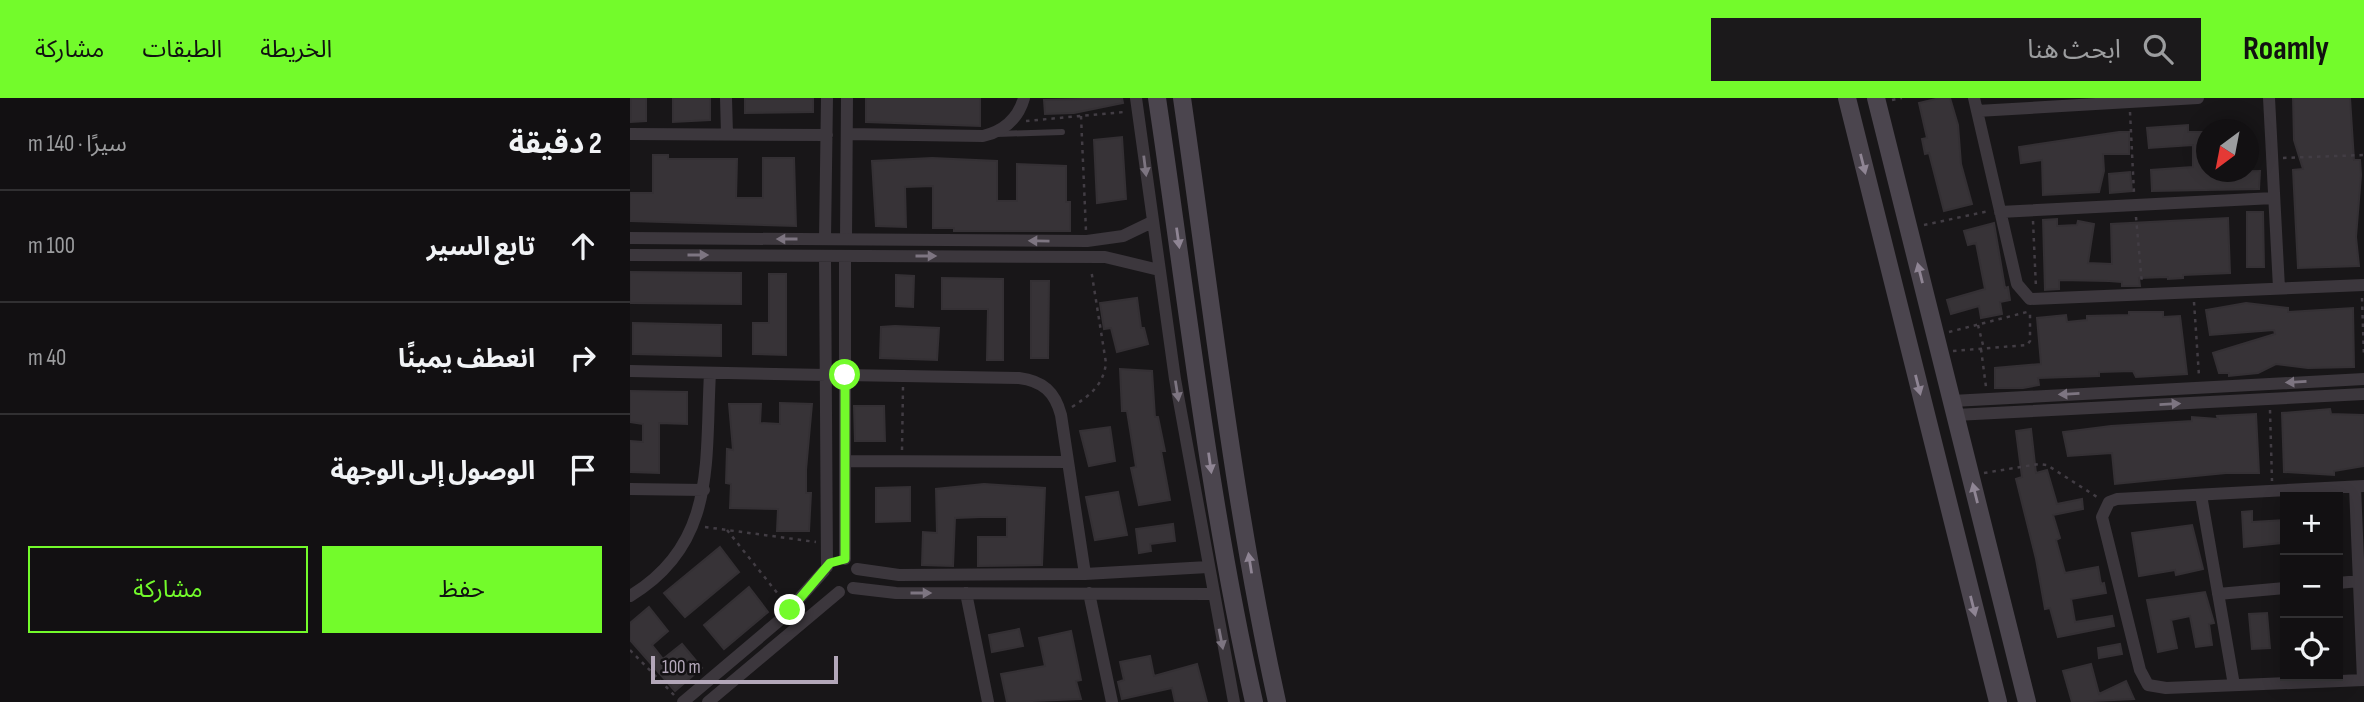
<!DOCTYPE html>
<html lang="ar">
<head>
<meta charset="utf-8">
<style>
	body { margin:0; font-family:"Sofia Sans Condensed","Noto Sans Arabic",sans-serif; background:#1b191b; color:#f1f3f6; direction:rtl }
	.controls { position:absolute; right:21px; bottom:21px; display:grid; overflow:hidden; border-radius:0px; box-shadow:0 4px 18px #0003 }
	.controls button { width:63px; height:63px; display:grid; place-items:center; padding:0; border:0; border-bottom:2px solid #313032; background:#121012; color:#f1f3f6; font:35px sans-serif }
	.compass { position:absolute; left:1566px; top:21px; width:63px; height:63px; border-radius:50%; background:#121012; box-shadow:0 4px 18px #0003; rotate:212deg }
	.scale { position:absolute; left:21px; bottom:18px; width:187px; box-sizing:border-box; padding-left:7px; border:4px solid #b3a7b9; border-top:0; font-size:19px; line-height:24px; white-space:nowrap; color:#b3a7b9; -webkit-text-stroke:5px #131113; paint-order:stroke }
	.stop { position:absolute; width:21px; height:21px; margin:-16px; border:5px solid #73fb2b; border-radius:50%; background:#fff }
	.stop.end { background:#73fb2b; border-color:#fff; box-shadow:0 2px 7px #0008 }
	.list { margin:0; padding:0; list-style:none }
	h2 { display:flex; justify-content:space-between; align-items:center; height:91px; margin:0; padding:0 28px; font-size:30px }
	h2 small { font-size:23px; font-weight:400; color:#9c9d9f }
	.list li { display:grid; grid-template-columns:46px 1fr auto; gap:21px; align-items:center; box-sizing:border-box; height:112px; padding:0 28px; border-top:2px solid #313032 }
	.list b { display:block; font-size:26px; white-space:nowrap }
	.list em { font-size:23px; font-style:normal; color:#9c9d9f }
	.actions { display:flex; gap:14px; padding:21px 28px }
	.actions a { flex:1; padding:16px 0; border:2px solid #73fb2b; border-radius:0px; text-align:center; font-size:24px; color:#73fb2b }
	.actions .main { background:#73fb2b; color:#111 }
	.icon { flex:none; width:38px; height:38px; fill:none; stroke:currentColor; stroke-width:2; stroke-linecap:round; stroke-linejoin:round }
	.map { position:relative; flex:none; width:1734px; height:604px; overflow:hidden; direction:ltr }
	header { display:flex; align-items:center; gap:42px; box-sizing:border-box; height:98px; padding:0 35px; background:#73fb2b; color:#111 }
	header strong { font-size:33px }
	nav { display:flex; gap:38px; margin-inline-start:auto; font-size:24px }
	.search { width:490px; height:63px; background:#1b191b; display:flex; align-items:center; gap:18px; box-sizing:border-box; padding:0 24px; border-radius:0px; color:#9c9d9f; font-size:26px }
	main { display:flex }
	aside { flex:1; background:#121012 }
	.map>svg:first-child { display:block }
	.building { fill:#373337; stroke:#343034; stroke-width:2 }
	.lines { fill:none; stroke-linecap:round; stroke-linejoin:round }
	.path { stroke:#423d44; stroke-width:2.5; stroke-dasharray:3.5 5; stroke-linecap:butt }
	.lane { stroke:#3c373d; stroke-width:6 }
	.street { stroke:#3c373d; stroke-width:12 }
	.secondary { stroke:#4b454e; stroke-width:18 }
	.oneway { fill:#8f8594 }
	.oneway2 { fill:#7d7581 }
	.route { stroke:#73fb2b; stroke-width:9 }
</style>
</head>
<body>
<header>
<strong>Roamly</strong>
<div class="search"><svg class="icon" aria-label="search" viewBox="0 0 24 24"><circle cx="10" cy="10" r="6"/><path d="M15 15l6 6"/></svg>ابحث هنا</div>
<nav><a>الخريطة</a><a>الطبقات</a><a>مشاركة</a></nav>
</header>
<main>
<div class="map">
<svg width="1734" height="604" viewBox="0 0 1734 604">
	<rect width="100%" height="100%" fill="#181618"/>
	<path class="building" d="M1,0H16V23L1,24Z
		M43,0H80V22L43,24Z
		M183,0V14L115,15V1Z
		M236,0H350V28L236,24Z
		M492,0L493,5L444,15L415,16L414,2Z
		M1310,0H1320L1328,27L1331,66L1342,106L1314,113L1299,55L1295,56L1292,41L1297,40L1289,5Z
		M1663,0H1720L1724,62H1730L1731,77L1726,139L1729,168L1668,170L1663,72L1673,71L1664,42Z
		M1558,27V34H1577V74L1630,73L1629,91L1522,93L1521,72L1563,69V47L1519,50L1517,30Z
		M1489,34H1499V56H1473L1474,73L1469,94L1413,97L1412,62L1391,65L1389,49Z
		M492,39L496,101L467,105L464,42Z
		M23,57H38V61H107L106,100H133V60H164L166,128L0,123V95H23Z
		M302,60L367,63V103H387V66L436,68V104H440V133H324V130H303V88L275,89L276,129L246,128L242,63Z
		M1500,74L1502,93L1480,95L1479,76Z
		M1617,114H1633L1634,169H1617Z
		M1598,120L1600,175L1553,177V180L1538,181V179L1509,180L1510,188H1492V184L1479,183L1429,182V191L1415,192L1413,122L1427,121V128L1447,127L1448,123L1464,126L1458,165L1482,166L1481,126Z
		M1364,125L1375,190L1378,189L1380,202L1370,204L1372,216L1351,220L1349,208L1321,216L1317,202L1355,191L1346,145L1338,147L1334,133Z
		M0,174L111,175V206L0,205Z
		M139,176H156V257L123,256V225H139Z
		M266,177L284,178L283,209L266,208Z
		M312,180L373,181V262H357L358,211H312Z
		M401,183H419L418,260H401Z
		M507,200L511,230H514L518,246L487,254L481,230L474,231L470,205Z
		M1616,205L1658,210V214L1723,210L1724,269L1678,270L1646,266L1628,275L1599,278V275H1589L1583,255L1645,236L1644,232L1580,237L1576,212Z
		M1499,214H1533V219L1550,218L1557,276L1506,279L1503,273L1469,274V278L1408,280L1409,287L1393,290H1365V270L1411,266L1407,220L1436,217L1437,224L1457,222V218L1499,217Z
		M3,225L91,227V258L3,256Z
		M265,228L309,230L307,262L250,260L251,229Z
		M490,271L522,273L525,319H528L535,353H531L540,402L509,407L501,370L506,369L497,313H492Z
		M0,293L57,294V326L29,325V375L0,374V343L13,344V326L0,324Z
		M150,305L182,306L176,372V395H181L179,433H147L148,411L100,410L101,386L96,385L97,351L103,352L99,306H131L130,325L150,326Z
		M224,308H254L255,343H225Z
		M1700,311L1701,316L1734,317V368L1704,373V377L1654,374L1652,315Z
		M1626,316L1629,375H1596L1485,386L1482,355L1438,358L1433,334L1481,328L1562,323V319L1588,321L1587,318Z
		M480,329L485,363L459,368L450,333Z
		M1401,331L1406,375L1417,372L1427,406L1452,401L1453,411L1423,417L1430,440L1426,442L1435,475L1468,469L1471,486L1474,485L1476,495L1441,501L1445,524L1482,518L1484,528L1428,539L1420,510L1415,511L1406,461L1386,381L1392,379L1386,333Z
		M354,386L415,390L412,467L348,468V439H377V419H351L325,420L323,468L292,467L293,434L307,435L306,391Z
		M280,389V423L246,424V390Z
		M488,394L497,437L465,442L456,399Z
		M1622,413V424L1655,422V441L1652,445L1614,449L1612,414Z
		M543,426L545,443L520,446L521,453L509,455L506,431Z
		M1562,427L1573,471L1546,477L1545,472L1509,478L1502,435Z
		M90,449L109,474L55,519L34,495Z
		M119,489L138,514L94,551L74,527Z
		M1575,494L1584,525L1579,526L1582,547L1566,549L1560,518L1541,522L1547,550L1528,554L1517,502Z
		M19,509L38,533L22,547L33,561L52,546L72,570L45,593L0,542V525Z
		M1637,515L1640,550L1622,551L1619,516Z
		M389,531L393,548L362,554L359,537Z
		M441,533L451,582L446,583L451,601L377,604L371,576L415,568L409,540Z
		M1490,546L1492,556L1469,560L1468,550Z
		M520,558L524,578L567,566L577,604H545L542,590L492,601L488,584L494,582L490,564Z
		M1461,566L1469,596L1496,583L1504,601L1442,604L1433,573Z"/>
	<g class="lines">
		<path class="path" d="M1262,2L1272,0
			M1500,14L1504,95
			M451,18L456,133
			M396,23L494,14
			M1653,60L1734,57
			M1506,119L1512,186
			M1403,123L1406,190
			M1294,127L1359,113
			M1732,200L1734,259
			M1564,204L1569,278
			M1348,227L1354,251
			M1319,234L1397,214
			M1351,251L1356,289
			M1323,253L1397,247L1400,243V214
			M442,309C460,297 473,288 476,265L461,171
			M1640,312L1642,383
			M272,352L273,289
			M1354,375L1409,366L1417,367L1467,399
			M75,429L186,444
			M97,432L152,501
			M0,552L44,597"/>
		<path class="lane" d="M367,36L432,34"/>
		<path class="street" d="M96,0L97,36
			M506,0L545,281L604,604
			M1344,0L1387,186L1400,201L1734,187
			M1639,0L1649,190
			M1347,13L1568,0
			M0,36L197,37
			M217,36L353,38C374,33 388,21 394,0
			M1370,114L1644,100
			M0,140L457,143L493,138L522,124
			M195,141L197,0
			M216,141L217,0
			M0,157L475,159L529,172
			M195,158L197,469
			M215,158V461
			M0,273L196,277
			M215,277L389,280C413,283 425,294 431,317L455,476
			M1322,303L1734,281
			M1325,317L1734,296
			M215,363L438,364
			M1734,388L1487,401L1479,404L1472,419L1510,572L1518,587L1536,590L1734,582
			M1725,389L1733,582
			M0,391L74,392
			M1571,397L1604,587
			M227,471L269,477L455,476L578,469
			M1708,485L1729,483
			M223,490L266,495L582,496
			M336,495L358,604
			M459,495L482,604
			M1588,496L1655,490
			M0,498C87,446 75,363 80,275
			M53,604L150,522L194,473
			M78,604L209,494"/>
		<path class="secondary" d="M527,0C557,202 579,405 624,604
			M552,0C581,201 603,405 647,604
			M1217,0L1368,604
			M1246,0L1397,604"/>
	</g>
	<defs><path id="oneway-solid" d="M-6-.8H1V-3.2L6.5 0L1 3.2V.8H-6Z" transform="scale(1.75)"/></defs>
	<g class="oneway">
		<use href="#oneway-solid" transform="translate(1233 66) rotate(76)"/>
		<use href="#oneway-solid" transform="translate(548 140) rotate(82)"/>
		<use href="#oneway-solid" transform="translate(1290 175) rotate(-104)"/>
		<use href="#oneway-solid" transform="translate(1288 287) rotate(76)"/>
		<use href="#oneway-solid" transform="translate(580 365) rotate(82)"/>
		<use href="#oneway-solid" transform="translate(1345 395) rotate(-104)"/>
		<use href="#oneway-solid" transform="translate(620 465) rotate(-99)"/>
		<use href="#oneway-solid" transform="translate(1343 508) rotate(76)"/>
	</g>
	<g class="oneway2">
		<use href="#oneway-solid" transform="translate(515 68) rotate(83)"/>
		<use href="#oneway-solid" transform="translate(157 141) rotate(-180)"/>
		<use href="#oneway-solid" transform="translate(409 143) rotate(-179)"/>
		<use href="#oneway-solid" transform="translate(68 157)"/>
		<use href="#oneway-solid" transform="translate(296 158)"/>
		<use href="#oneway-solid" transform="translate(1666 284) rotate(177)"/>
		<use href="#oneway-solid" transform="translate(547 293) rotate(81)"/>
		<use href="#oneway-solid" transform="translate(1439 296) rotate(177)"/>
		<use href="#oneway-solid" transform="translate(1540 306) rotate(-3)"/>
		<use href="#oneway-solid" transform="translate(291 495)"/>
		<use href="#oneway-solid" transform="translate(591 541) rotate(79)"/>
	</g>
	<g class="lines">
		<path class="route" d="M160,512L200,465L215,461V277"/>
	</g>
</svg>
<div class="controls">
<button>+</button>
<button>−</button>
<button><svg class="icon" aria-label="locate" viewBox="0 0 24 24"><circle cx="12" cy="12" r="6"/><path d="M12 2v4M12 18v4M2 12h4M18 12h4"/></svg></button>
</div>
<svg class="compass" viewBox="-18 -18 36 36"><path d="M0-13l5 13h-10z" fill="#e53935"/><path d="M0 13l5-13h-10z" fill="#9c9d9f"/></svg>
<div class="scale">100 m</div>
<div class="stop" style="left:215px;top:277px"></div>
<div class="stop end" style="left:160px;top:512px"></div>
</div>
<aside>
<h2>2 دقيقة<small>سيرًا · 140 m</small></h2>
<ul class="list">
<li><svg class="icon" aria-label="ahead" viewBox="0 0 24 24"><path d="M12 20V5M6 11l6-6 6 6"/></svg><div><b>تابع السير</b></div><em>100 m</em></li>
<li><svg class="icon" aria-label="right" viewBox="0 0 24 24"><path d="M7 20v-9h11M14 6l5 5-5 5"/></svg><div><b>انعطف يمينًا</b></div><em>40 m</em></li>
<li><svg class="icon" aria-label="arrive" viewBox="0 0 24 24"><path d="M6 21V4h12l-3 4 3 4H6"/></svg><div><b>الوصول إلى الوجهة</b></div></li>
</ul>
<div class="actions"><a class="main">حفظ</a><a>مشاركة</a></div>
</aside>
</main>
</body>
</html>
